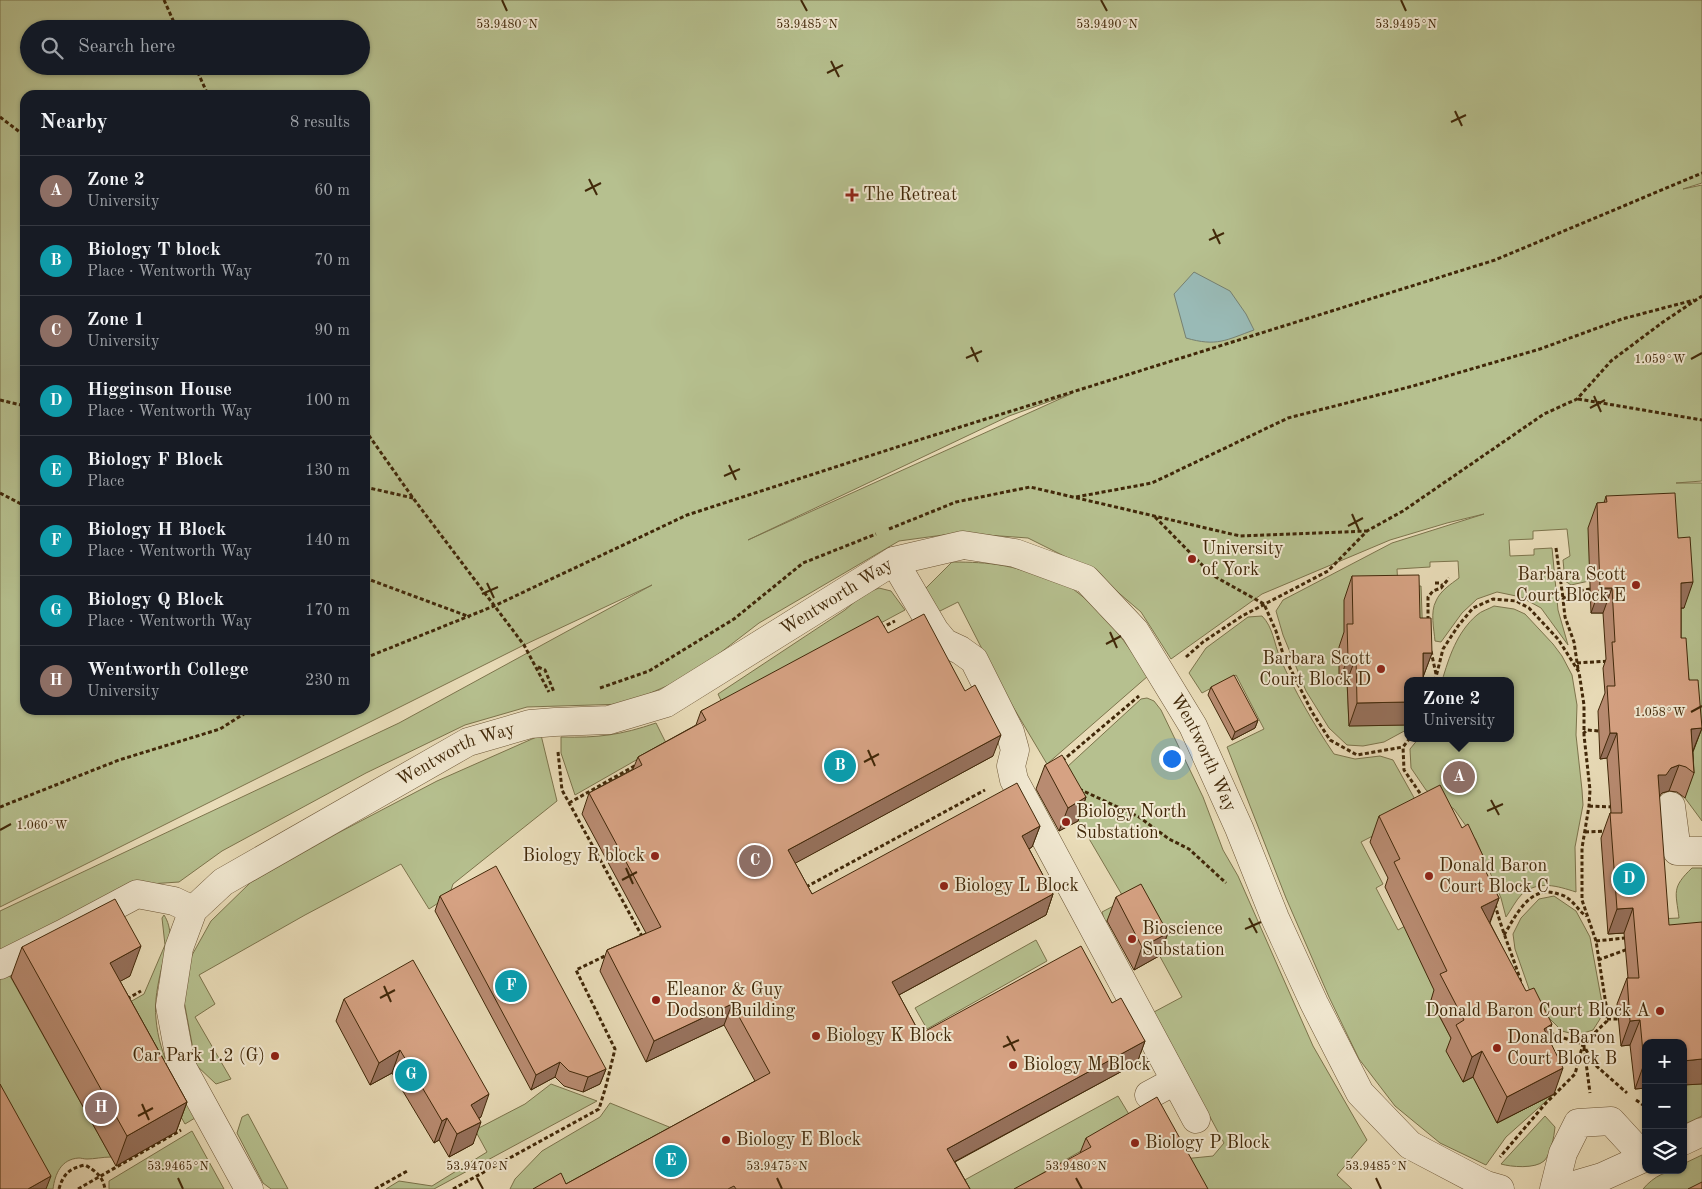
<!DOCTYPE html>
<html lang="en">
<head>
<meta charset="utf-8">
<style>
	body { margin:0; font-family:"Old Standard TT",serif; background:#20242c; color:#f1f3f6 }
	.controls { position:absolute; right:15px; bottom:15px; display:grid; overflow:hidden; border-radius:10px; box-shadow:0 1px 4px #0004 }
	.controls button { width:45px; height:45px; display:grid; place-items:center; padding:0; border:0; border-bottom:1px solid #363941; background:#171b24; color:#f1f3f6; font:25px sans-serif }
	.you { position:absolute; left:1171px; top:758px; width:18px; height:18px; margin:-12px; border:4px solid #fff; border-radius:50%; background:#1a73e8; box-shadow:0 0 0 8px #1a73e833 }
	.badge { display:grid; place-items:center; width:32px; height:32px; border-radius:50%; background:#0f766e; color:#fff; font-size:16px; font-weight:700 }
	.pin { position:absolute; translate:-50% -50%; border:2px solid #fff; box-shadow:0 1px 5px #0006 }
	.popup { position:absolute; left:1404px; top:677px; width:110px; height:65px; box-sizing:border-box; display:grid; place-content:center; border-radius:10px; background:#171b24; filter:drop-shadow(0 1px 4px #0005); font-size:16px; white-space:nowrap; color:#9ea1a6 }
	.popup b { font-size:19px; color:#f1f3f6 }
	.popup::after { content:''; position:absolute; left:50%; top:100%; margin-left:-10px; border:10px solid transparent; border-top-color:#171b24 }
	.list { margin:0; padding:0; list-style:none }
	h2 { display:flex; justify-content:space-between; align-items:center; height:65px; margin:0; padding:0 20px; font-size:21px }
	h2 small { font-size:16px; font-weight:400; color:#9ea1a6 }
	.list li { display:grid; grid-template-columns:32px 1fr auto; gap:15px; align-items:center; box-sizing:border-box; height:70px; padding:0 20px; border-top:1px solid #363941 }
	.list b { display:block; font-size:19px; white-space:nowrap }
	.list p { margin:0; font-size:16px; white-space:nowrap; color:#9ea1a6 }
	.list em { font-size:16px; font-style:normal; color:#9ea1a6 }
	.icon { flex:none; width:28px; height:28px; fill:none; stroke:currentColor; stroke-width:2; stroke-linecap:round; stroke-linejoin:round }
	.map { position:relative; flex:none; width:1702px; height:1189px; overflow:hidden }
	.search { position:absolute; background:#171b24; box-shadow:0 1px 4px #0004; left:20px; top:20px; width:350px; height:55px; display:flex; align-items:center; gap:12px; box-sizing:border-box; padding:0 18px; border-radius:28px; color:#9ea1a6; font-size:19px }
	.panel { position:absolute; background:#171b24; box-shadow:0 1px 4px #0004; left:20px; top:90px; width:350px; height:625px; border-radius:15px }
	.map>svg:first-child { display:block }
	.green { fill:#b6c08f; stroke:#7c744c; fill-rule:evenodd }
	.water { fill:#99bab6; stroke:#768071 }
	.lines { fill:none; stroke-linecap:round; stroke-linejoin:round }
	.minor-casing { stroke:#6b5535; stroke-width:29 }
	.path { stroke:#412809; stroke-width:3; stroke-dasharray:4 2.5; stroke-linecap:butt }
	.minor { stroke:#f1e8d1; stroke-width:28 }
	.wall { fill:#b88b71; stroke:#412809 }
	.shaded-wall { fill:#96715c; stroke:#412809 }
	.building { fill:#d6a283; stroke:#412809 }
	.ticks { fill:none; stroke:#412809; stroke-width:2 }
	.poi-dot { fill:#8f2418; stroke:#f1e8d1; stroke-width:2 }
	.labels { text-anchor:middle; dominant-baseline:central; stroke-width:4; stroke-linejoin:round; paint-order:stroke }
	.poi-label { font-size:18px; fill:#412809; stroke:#f1e8d1; text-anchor:start }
	.street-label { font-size:18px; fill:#412809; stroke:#f1e8d1 }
	.ticks-label { font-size:12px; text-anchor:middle; fill:#412809; stroke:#f1e8d1; stroke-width:4; stroke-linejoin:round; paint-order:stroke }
</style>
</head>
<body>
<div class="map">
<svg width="1702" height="1189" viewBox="0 0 1702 1189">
	<rect width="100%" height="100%" fill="#e9dcb8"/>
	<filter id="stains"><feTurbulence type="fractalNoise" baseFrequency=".004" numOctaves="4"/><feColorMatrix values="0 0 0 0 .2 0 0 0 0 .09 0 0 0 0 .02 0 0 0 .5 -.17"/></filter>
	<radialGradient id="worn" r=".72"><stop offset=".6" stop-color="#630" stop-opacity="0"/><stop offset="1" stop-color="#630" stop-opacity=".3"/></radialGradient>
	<path class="green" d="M0,0H1702V183L1683,189L1702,185V481L1676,483H1702V821L1685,798L1600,569L1589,570V581L1571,585L1565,581L1563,560L1570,556L1567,529L1533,531V539L1509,540L1510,556L1534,555V549L1552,548L1558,610L1568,645L1541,608L1521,597L1497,592L1477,599L1462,613L1441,642L1435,641C1434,629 1430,612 1436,601C1440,591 1451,584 1459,578L1458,561L1430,562V567L1397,569L1398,587L1421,586L1423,641L1347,681L1349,726L1408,725V729L1384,742L1363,746L1347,745L1329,728L1306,691L1283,635L1276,611L1283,600L1392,543L1484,514L1447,523L1390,540L1262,594L1171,659L1141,612L1092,570L1028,538L958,533L899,541L759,623L690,676L625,704L527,707L465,725L366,773L222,851L179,882L135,885L0,961V911L399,723L652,585L524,645L0,907ZM29,29H361V66H29ZM25,95H365V710H25ZM1073,393L748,540L1009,416Z
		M952,562C991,562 1012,565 1049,579C1057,582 1067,584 1073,589C1105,612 1127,644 1148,676L1047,764L1003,690L958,602L936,613L924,590Z
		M879,588L891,591L905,610L724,707L718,694L845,610L864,594Z
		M1494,606L1514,609L1525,614L1553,644L1562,656L1572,675L1577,705L1576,735L1582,790L1583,805L1575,847L1576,892C1557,886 1539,880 1522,894C1516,900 1511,910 1506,917L1501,898L1476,840L1454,809L1426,790L1411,768L1410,749L1419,738H1510V681H1442C1449,657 1457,632 1477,615C1481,611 1489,609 1494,606Z
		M1262,616C1273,627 1274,643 1280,658C1295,692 1313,723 1334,754L1355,759L1380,756L1393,760L1417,803L1429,807L1361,842L1383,884L1376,888L1398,930L1405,926L1436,992L1431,1000L1455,1046L1463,1082L1473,1077L1497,1123L1554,1094L1506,1137L1486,1165L1440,1143L1395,1106L1359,1059L1329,997L1286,898L1227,747L1264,729L1236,675L1202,693L1189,673L1206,648L1248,617Z
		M1147,698L1154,701L1161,710L1203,797L1223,850L1238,876L1313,1046L1367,1140L1337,1175L1352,1189H1199L1183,1159L1213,1156L1224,1143L1154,1012L1182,997L1133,907L1105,922L1102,912L1125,900L1054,779L1141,699Z
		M656,723L666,743L575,795L561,753V737C598,738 621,735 656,723Z
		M541,735L557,801L453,884L449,896L429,909L401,864L305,915L199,975L215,1004L195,1017L231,1079L216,1084L196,1065L184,1001L191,957L211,921L250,883L338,833L437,781Z
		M1692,868H1702V995L1657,919L1679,918C1676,892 1671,888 1692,868Z
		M1554,896L1576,911L1590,937L1602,1003L1600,1019L1593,1030L1577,1035L1562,1031L1534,1003L1515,949L1513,934L1521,918L1539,899Z
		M164,915C168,921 170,929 170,936C170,946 164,956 162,966C158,983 154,1002 156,1019C159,1056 178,1087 195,1118L185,1124L121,1010L123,1006L144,994L165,945L162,918Z
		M1036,940L1047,961L927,1029L915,1008Z
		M0,976H10L111,1157C103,1157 94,1159 87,1159C84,1159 81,1158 79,1158C61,1159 55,1174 53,1189H31L0,1134Z
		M551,1084L597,1101L434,1189H386L399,1181L432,1186L487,1152L475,1130L525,1104Z
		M1702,1084V1116L1683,1125V1085Z
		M1118,1096L1133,1121L1015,1189H951L950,1188Z
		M610,1103L684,1133L585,1189H510L515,1179L542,1151L600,1117Z
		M248,1114L288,1189H271L263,1183L237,1133L242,1117Z
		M1545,1116L1555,1127C1554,1137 1551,1154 1544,1161C1535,1169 1511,1167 1501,1164Z
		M192,1131L224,1189H109V1181Z
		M1702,1155V1189H1643C1654,1176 1667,1170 1683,1170V1164Z"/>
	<path class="water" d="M1194,272L1230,291L1246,314L1254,330C1226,340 1217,347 1186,338L1174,294Z"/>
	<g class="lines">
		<defs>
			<g id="minor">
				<path d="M894,561L935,631L945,643L960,650L974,660L1010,732L1015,750L1011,766L1014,780L1196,1119"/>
				<path d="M1671,806L1677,851H1702"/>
				<path d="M0,965L62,934L137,894L174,901L193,910"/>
				<path d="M1149,1095L1175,1081"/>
				<path d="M1683,1141L1702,1132"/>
				<path id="s1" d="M249,1189L181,1065L170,1006L179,948L193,910L223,882L468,742L530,724L555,722L609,720L666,703L894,561L963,545L1015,553L1086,579L1135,631L1193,726L1239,828L1275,918L1314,1003L1360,1093L1410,1145L1486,1185L1500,1189"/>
				<path d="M1554,1189L1563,1153L1578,1123L1611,1121L1645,1158"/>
				<path d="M1561,1189L1602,1177L1646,1157"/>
			</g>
		</defs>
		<use href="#minor" class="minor-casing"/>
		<path class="path" d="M164,0L177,29
			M195,66L208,95
			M0,117L25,136
			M1578,399L1702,420
			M0,400L25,406
			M365,430L413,498L524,645L549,692
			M365,487L413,498
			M0,493L25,506
			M1076,497L1152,483L1288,418L1413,386L1540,349L1622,319L1694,300
			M1155,517L1212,575L1264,604L1276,631L1283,654L1312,712L1330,740L1357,755L1403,747
			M889,529L956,502L1030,487L1240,536L1367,531
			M1556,548L1563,598
			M365,578L470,617
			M1435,583H1440L1442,585
			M1428,620V597L1433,591L1441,588L1449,578
			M881,628L895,621
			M1431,651L1436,674
			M1186,657L1203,642L1242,616L1328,571L1367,531L1403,511L1544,414L1577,399L1611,361L1663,322L1702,296
			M365,658L494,606L687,515L925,438L1495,260L1702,173
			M1577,663L1609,661
			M538,667L545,670L554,692
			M1578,669L1574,642L1565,617L1563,599L1573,592L1590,589
			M1435,681L1443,649L1458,626L1473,608L1493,599L1516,601L1529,608L1558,639L1579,672L1584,705V735L1590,790L1589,806L1582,848V900L1596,941L1607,1011V1021L1583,1044L1575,1074L1546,1103L1500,1157
			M600,688L649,671L734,619L803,563L876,534
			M1583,734L1587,730L1599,731
			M1410,738L1403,747L1404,770L1422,796
			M558,752L562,790L643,938
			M1062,761L1139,696
			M1079,789L1139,817L1169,839L1189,849L1226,883
			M569,803L638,764
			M1589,806L1613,807
			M0,807L119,760L220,729L250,710
			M1585,832L1607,831
			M806,887L985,790
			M1495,904C1502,932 1514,958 1522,986
			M1504,935C1515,917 1529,886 1555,893C1558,894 1563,895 1566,897C1574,902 1578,910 1586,916
			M1596,941L1625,938V935
			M1598,960L1628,949
			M127,999L141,991
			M1607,1019H1618
			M1548,1028L1554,1035L1583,1044L1593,1063L1627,1093
			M1584,1047L1590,1093
			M1636,1100L1646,1107
			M59,1189C63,1174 70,1168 85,1165C96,1171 103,1177 105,1189
			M78,1189L181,1130
			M375,1189L409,1170
			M453,1189L599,1109L606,1086L615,1049L576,970L607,955"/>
		<use href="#minor" class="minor"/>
	</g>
	<path class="wall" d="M1606,496L1678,538L1684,608H1681V638L1689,680L1702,728L1693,752L1694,773L1685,798L1677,792L1669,791L1662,793L1659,796L1646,1088L1635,1089L1630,1045L1621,1046L1617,1004L1627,978H1628L1624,933L1608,934L1601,838L1610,813H1611L1607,758L1600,759L1598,711L1605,693L1603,668L1606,659L1603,613H1591L1588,528L1597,503H1604Z
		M1352,576L1420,618L1432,653L1423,677L1349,726L1347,681H1339V647L1344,632V600Z
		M888,633L993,756L795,863L812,894L1040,826L1032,847L1029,849L1053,894L1046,915L899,995L920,1034L1112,1003L1145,1041L1137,1063L955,1162L970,1189H533L566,1184L755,1081L724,1025L646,1062L600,971L607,950L646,933L582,814L589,793L633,769L638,757L696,725L701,711Z
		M1211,687L1258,720L1255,728L1232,740L1208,695Z
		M1045,765L1086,797L1078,821L1059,831L1036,789Z
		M1379,816L1462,828L1485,860L1483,867L1499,898L1490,923L1548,1037L1554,1094L1497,1123L1473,1077L1463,1082L1446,1051L1451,1038L1431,1000L1434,990L1385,887L1388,878L1370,842Z
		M440,896L606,1069L600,1084L583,1092L564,1086L555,1077L531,1090L435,911Z
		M1116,897L1168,933L1159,956L1134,970L1107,921Z
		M22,947L130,976L120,981L187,1102L176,1132L116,1166L11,977Z
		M344,999L481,1117L479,1118L473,1144L449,1157L439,1140L434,1143L392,1073L370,1085L336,1021Z
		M1086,1138L1208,1189L1080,1153Z"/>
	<path class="shaded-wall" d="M1693,582L1684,608H1671L1681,583Z
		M1600,588H1612L1603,613H1591Z
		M1423,653H1432L1423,677Z
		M1356,657L1347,681H1339L1348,658Z
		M1408,702V725L1349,726L1357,703Z
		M1258,720L1255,728L1232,740L1235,732Z
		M1702,728L1692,753L1691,729Z
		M1610,733H1617L1607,758L1600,759Z
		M1001,735L993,756L781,871L788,850Z
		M1679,765L1669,791L1662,793L1657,800L1658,775L1671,768Z
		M1086,797L1078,821L1059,831L1068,808Z
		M1040,826L1032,847L1015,857L1022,836Z
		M1485,860L1476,886L1481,862Z
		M1053,894L1046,915L884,1003L892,982Z
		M1499,898L1489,924L1481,907Z
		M1633,908L1624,933L1608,934L1617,909Z
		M1168,933L1159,956L1134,970L1142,947Z
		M141,946L130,976L99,993L110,963Z
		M732,1004L724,1025L646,1062L654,1041Z
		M1640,1020L1630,1045L1621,1046L1630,1021Z
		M1552,1024L1543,1050L1544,1029Z
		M1145,1041L1137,1063L939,1170L947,1149Z
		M400,1050L392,1073L370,1085L379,1063Z
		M1482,1051L1473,1077L1463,1082L1472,1057Z
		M1702,1059V1084L1683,1085V1061Z
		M560,1062L555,1077L531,1090L536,1075Z
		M1644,1064H1646V1088L1635,1089Z
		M1563,1068L1554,1094L1497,1123L1507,1097Z
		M606,1069L600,1084L583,1092L588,1077Z
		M489,1094L481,1117L463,1127L471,1105Z
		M187,1102L176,1132L116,1166L127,1136Z
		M447,1118L439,1140L434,1143L442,1121Z
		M481,1122L473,1144L449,1157L457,1134Z
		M51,1176L46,1189H28Z"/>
	<path class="building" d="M1675,493L1678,538L1690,537L1693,582L1681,583V638H1686L1689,680H1698L1702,728L1691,729L1694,773L1686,767L1679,765L1671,768L1666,775H1658L1669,925L1702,922V1059L1683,1061V1043H1646V1064H1644L1640,1020L1630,1021L1627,978H1639L1633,908L1617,909L1610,813H1622L1617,733H1610L1607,686H1615L1612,642H1615L1612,588H1600L1597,503L1607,502L1606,496Z
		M1419,575L1420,618H1431L1432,653H1423V681H1408V702L1357,703L1356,657L1348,658L1347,624H1353L1352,576Z
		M924,614L965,691L975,685L1001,735L788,850L812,894L1017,783L1040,826L1022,836L1053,894L892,982L920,1034L1081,946L1112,1003L1121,998L1145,1041L947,1149L970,1189H736L734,1186L728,1189H533L561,1173L566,1184L770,1073L732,1004L654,1041L607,950L661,927L589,793L642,765L638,757L706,720L701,711L878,616L888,633Z
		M1234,675L1258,720L1235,732L1211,687Z
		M1062,755L1086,797L1068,808L1045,765Z
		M1440,785L1462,828L1468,824L1485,860L1481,862L1499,898L1481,907L1526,991L1534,988L1552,1024L1544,1029L1563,1068L1507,1097L1482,1051L1472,1057L1456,1025L1464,1020L1440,974L1447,971L1394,862L1400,859L1379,816Z
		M496,866L606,1069L588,1077L569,1071L560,1062L536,1075L440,896Z
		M1141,884L1168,933L1142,947L1116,897Z
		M115,899L141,946L110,963L187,1102L127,1136L22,947Z
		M413,960L489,1094L471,1105L481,1122L457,1134L447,1118L442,1121L400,1050L379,1063L344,999Z
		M0,1084L51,1176L28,1189H0Z
		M1157,1097L1208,1189H1014L1091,1147L1086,1138Z
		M1702,1182V1189H1688Z"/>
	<path class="ticks" d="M502,0L507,11M801,0L807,11M1101,0L1107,11M1401,0L1406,11M831,61L839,77M827,73L843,65M1455,111L1462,126M1451,122L1466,115M589,179L597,195M585,191L601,183M1213,229L1220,244M1209,240L1224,233M971,347L978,362M966,358L982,351M1691,359L1702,353M1594,396L1601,412M1590,408L1605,400M729,465L736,480M724,476L740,469M1352,514L1359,530M1348,526L1363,518M487,583L494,598M482,594L498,587M1110,632L1117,648M1106,644L1121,636M1691,712L1702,706M868,750L875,766M864,762L879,754M1491,800L1499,815M1487,811L1503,804M0,830L11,824M626,868L633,884M622,880L637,872M1249,918L1257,933M1245,929L1261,922M384,986L391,1002M380,998L395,990M1007,1036L1015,1051M1003,1047L1019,1040M142,1104L149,1120M138,1116L153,1108M178,1178L183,1189M477,1178L483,1189M777,1178L782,1189M1076,1178L1082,1189M1376,1178L1381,1189"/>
	<g class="poi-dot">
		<path d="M849.5 187.5h5v5h5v5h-5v5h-5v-5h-5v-5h5z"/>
		<circle cx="1192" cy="559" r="5"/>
		<circle cx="1636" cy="585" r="5"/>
		<circle cx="1381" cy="669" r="5"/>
		<circle cx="1066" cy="822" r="5"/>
		<circle cx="655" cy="856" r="5"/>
		<circle cx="1429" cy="876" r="5"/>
		<circle cx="944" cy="886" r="5"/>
		<circle cx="1132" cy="939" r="5"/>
		<circle cx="656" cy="1000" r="5"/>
		<circle cx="1660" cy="1011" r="5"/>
		<circle cx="816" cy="1036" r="5"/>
		<circle cx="1497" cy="1048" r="5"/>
		<circle cx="275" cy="1056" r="5"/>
		<circle cx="1013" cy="1065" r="5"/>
		<circle cx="726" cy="1140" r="5"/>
		<circle cx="1135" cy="1143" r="5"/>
	</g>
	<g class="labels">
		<g class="poi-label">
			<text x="863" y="195">The Retreat</text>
			<text x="1202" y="549">University<tspan x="1202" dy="21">of York</tspan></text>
			<text x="1626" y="575" text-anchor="end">Barbara Scott<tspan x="1626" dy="21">Court Block E</tspan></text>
			<text x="1371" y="659" text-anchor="end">Barbara Scott<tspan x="1371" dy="21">Court Block D</tspan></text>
			<text x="1076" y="812">Biology North<tspan x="1076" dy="21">Substation</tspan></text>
			<text x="645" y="856" text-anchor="end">Biology R block</text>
			<text x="1439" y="866">Donald Baron<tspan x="1439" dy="21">Court Block C</tspan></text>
			<text x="954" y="886">Biology L Block</text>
			<text x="1142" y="929">Bioscience<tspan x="1142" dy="21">Substation</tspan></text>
			<text x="666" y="990">Eleanor &amp; Guy<tspan x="666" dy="21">Dodson Building</tspan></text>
			<text x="1650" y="1011" text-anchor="end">Donald Baron Court Block A</text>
			<text x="826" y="1036">Biology K Block</text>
			<text x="1507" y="1038">Donald Baron<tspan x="1507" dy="21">Court Block B</tspan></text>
			<text x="265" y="1056" text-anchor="end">Car Park 1.2 (G)</text>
			<text x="1023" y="1065">Biology M Block</text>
			<text x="736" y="1140">Biology E Block</text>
			<text x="1145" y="1143">Biology P Block</text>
		</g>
		<g class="street-label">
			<text stroke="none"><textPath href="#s1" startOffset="1028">Wentworth Way</textPath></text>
			<text stroke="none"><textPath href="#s1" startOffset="1506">Wentworth Way</textPath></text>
			<text stroke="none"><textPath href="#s1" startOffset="608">Wentworth Way</textPath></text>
		</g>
	</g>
	<g class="ticks-label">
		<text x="1107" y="28">53.9490°N</text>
		<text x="507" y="28">53.9480°N</text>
		<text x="807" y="28">53.9485°N</text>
		<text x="1406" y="28">53.9495°N</text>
		<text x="1660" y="363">1.059°W</text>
		<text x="1660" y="716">1.058°W</text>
		<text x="42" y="829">1.060°W</text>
		<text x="178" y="1170">53.9465°N</text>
		<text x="477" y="1170">53.9470°N</text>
		<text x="777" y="1170">53.9475°N</text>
		<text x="1076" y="1170">53.9480°N</text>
		<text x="1376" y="1170">53.9485°N</text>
	</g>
	<rect width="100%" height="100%" filter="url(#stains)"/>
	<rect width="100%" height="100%" fill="url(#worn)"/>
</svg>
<div class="controls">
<button>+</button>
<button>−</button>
<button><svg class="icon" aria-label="layers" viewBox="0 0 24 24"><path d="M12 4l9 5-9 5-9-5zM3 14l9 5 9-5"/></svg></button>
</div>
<div class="you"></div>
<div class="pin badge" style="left:1459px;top:777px;background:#8d6e63">A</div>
<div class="popup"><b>Zone 2</b>University</div>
<div class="pin badge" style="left:840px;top:766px;background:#0f9aa8">B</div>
<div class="pin badge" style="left:755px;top:861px;background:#8d6e63">C</div>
<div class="pin badge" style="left:1629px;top:879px;background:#0f9aa8">D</div>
<div class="pin badge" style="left:671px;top:1161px;background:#0f9aa8">E</div>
<div class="pin badge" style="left:511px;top:986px;background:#0f9aa8">F</div>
<div class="pin badge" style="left:411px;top:1075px;background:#0f9aa8">G</div>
<div class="pin badge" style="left:101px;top:1108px;background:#8d6e63">H</div>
<div class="search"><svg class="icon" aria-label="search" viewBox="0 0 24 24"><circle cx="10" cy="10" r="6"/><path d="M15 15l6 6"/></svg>Search here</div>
<section class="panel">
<h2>Nearby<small>8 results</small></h2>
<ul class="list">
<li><span class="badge" style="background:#8d6e63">A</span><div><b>Zone 2</b><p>University</p></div><em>60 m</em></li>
<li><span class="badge" style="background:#0f9aa8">B</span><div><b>Biology T block</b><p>Place · Wentworth Way</p></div><em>70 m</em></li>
<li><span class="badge" style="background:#8d6e63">C</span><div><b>Zone 1</b><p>University</p></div><em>90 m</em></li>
<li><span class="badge" style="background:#0f9aa8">D</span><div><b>Higginson House</b><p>Place · Wentworth Way</p></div><em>100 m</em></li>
<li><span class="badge" style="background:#0f9aa8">E</span><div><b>Biology F Block</b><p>Place</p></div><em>130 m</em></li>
<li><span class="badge" style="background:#0f9aa8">F</span><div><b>Biology H Block</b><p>Place · Wentworth Way</p></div><em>140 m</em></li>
<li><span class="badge" style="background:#0f9aa8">G</span><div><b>Biology Q Block</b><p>Place · Wentworth Way</p></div><em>170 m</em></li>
<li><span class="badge" style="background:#8d6e63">H</span><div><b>Wentworth College</b><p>University</p></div><em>230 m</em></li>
</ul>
</section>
</div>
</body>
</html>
